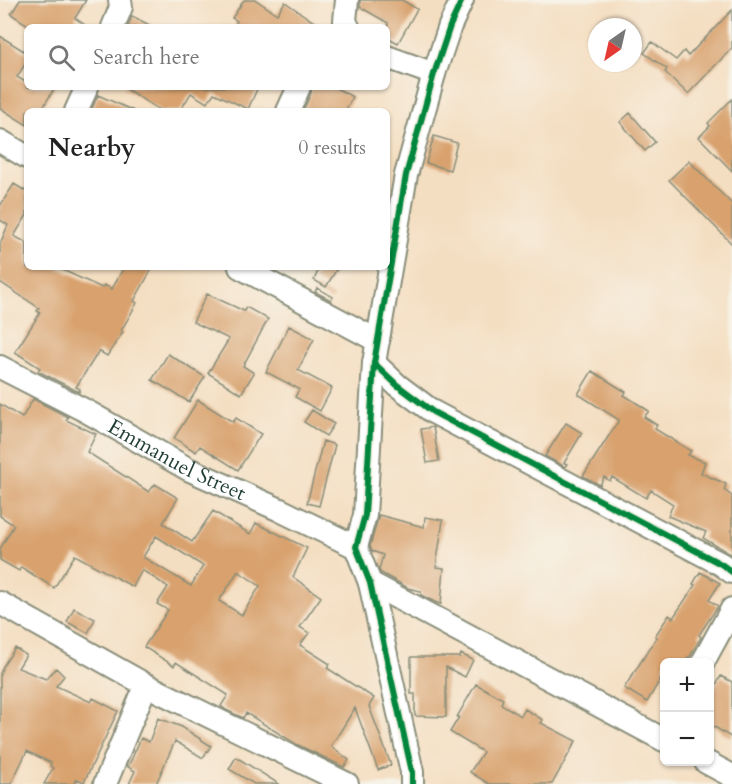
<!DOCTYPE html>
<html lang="en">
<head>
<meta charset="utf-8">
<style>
	body { margin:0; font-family:Cardo,serif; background:#f6f6f6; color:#222 }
	.controls { position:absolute; right:18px; bottom:18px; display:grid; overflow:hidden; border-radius:9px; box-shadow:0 2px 4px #0004 }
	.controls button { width:54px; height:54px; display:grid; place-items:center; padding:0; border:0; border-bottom:2px solid #e0e0e0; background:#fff; color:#222; font:30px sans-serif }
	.compass { position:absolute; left:588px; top:18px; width:54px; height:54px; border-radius:50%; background:#fff; box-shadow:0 2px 4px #0004; rotate:214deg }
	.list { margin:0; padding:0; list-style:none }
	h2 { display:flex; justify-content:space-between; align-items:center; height:78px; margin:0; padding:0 24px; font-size:26px }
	h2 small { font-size:20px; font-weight:400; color:#767676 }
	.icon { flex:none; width:33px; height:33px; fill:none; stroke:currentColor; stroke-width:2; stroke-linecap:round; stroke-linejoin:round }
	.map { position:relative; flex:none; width:732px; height:784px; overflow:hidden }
	.search { position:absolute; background:#fff; box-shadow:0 2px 4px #0004; left:24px; top:24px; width:366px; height:66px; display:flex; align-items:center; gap:15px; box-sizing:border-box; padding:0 21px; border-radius:9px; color:#767676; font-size:22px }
	.panel { position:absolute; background:#fff; box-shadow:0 2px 4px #0004; left:24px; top:108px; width:366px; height:162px; border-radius:9px }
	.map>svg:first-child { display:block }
	.building { fill:#d8a16d; fill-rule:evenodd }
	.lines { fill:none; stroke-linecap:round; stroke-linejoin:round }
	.minor-casing { stroke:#8a8e7a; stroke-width:26 }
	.minor { stroke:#fff; stroke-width:22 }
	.cycleway-casing { stroke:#f7f3e8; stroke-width:10 }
	.cycleway { stroke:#00873e; stroke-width:6 }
	.labels { text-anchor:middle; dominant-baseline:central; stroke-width:4.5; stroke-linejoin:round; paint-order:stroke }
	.street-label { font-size:21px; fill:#1f3d34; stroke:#f7f3e8 }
</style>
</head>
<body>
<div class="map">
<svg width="732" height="784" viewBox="0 0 732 784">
	<rect width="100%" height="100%" fill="#f7f3e8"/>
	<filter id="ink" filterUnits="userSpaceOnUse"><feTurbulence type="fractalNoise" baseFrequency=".0167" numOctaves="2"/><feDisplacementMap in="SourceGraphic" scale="12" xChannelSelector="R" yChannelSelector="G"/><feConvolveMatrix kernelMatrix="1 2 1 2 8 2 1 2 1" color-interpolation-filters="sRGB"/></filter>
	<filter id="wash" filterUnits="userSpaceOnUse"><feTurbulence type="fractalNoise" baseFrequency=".008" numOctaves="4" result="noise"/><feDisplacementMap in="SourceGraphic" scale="24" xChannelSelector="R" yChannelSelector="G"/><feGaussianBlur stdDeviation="1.35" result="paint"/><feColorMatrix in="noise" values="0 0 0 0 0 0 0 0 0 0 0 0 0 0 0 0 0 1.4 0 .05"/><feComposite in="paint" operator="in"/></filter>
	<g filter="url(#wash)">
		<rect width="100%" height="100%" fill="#f4dec1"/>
		<g id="blocks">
			<path class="building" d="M20,0H86L75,18L88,27H31L11,14Z
				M244,0H256L277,14L285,2L321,27H234L237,21L232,18Z
				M360,0H402L417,9L398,43L387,37L388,23L360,7Z
				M732,10V48L688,94L665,72L667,69L644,53L652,42L676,60L684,51L688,56Z
				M132,16L153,27H128Z
				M0,36L27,53V61L17,77L27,83V87H55L41,111H27V125L0,108Z
				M123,87H258L248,109L214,93L207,103L191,93L180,111H161Z
				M312,87H334L353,97L345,111H303L311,93Z
				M98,95L134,111H91Z
				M732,99V171L699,137L710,126L708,123Z
				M630,113L655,142L645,151L620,122Z
				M434,136L457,143L450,170L426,163Z
				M689,161L732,204V244L669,180Z
				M14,184L27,192V215L14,236L27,243V267H56L102,288L104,285L112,289L124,267H153L134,301L137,303L121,331L123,332L107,356L99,351L76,387L80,389L79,392L38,371L40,368L15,352L40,313L37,311L39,308L0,282V244L8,225L0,220V206Z
				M320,267H338L326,287L314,280Z
				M317,288L333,297L331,300L315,292Z
				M207,294L244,311L246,307L268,319L243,366L254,373L241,394L208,373L229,339L193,322Z
				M289,326L314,339L298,370L332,388L320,411L295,397L299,389L266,372Z
				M168,354L205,377L189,402L152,380Z
				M592,371L626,392L624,395L649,411L644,417L657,425L655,429L691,451L688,455L705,462L701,473L726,484L724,490L732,496V555L703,538L706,532L668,516L673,504L651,490L646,498L612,477L610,481L604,477L600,485L583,476L619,420L578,394Z
				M33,399L68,417L66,420L96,434L87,452L149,492L155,484L178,498L163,523L192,542L213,511L250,534L256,523L307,548L293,577L321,597L300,627L309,633L300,645L330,664L327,668L374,698L369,706L391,765L378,770L355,708L331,746L349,760L344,767L296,744L246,713L243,718L226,710L221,706L228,695L176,662L174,666L144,647L168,610L157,604L168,587L142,570L133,587L75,555L54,588L21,567L19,571L0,560V549L14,525L0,516V404L22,418ZM156,536L203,566L191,586L143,557ZM238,571L260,586L242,615L219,601Z
				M198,400L233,422L236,418L261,434L238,470L200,446L196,452L174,438Z
				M312,410L334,424L326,436L304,422Z
				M566,423L582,433L564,463L567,464L565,467L545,456Z
				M433,427L439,461L427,463L421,429Z
				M323,441L335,445L319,506L307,503Z
				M379,515L424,527L425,517L443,520L436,567L444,568L441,604L437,603L421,595V591L408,588L381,573L379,570L383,555L372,551L370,546Z
				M700,572L720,583L709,600L718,606L699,635L701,637L689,658L688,657L684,663H664V673L647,702L624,688L657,637L655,636L669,615L673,618L695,585L693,584Z
				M74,608L95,619L88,633L67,622Z
				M15,648L26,655L18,668L46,679L56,668L64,676L56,686L91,702L93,698L118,711L84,782L77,779L74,784H44L53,768L50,766L51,763L27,751L11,784H0V674L3,666Z
				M461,654L473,660L465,677L446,667V717L415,716V694H411V657H460Z
				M721,676L732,682V738L710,724V695Z
				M476,684L503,699L501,704L521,716L525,709L543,720L541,723L576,741L552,784H489L470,772L483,752L450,732L459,717H457Z
				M158,718L182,727L211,746L203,758L175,741L156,784H129L135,771L128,767L141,738L149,742Z
				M236,757L279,784H254L229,769Z"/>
		</g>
	</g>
	<g filter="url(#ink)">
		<use href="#blocks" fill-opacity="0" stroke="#8a8e7a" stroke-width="1.5"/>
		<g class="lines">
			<defs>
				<g id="minor">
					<path d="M347,0L345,21L348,27"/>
					<path d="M113,27L121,7L120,0"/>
					<path d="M387,57L434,74"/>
					<path d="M76,111L87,87"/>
					<path d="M288,111L299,87"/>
					<path d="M0,141L27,157"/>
					<path d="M240,267L378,341"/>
					<path d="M374,363L397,385L433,412L721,564L732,572"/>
					<path id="s1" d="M0,367L86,411L188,469L278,509L356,547"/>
					<path d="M370,583L664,740"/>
					<path d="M0,603L146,685L347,784"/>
					<path d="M703,662L732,609"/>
					<path d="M706,762L732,776"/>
					<path d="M105,784L146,685"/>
					<path d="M412,784V772L370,583L356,547L365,515L374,363L406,175L434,74L450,26L462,0"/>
				</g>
			</defs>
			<use href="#minor" class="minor-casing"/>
			<use href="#minor" class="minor"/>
			<defs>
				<path id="cycleway" d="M374,363L397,385L433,412L721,564L732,572
					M412,784V772L370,583L356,547L365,515L374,363L406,175L434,74L450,26L462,0"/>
			</defs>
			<use href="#cycleway" class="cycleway-casing"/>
			<use href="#cycleway" class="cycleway"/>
		</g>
	</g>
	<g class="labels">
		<g class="street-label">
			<text stroke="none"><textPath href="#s1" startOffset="200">Emmanuel Street</textPath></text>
		</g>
	</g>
</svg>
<div class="controls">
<button>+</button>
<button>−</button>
</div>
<svg class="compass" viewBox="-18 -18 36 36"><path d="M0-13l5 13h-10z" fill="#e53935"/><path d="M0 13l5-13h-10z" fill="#767676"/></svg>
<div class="search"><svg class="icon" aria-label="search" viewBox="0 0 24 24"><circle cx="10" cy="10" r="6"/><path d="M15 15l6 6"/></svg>Search here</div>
<section class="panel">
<h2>Nearby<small>0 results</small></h2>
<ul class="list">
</ul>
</section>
</div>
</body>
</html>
